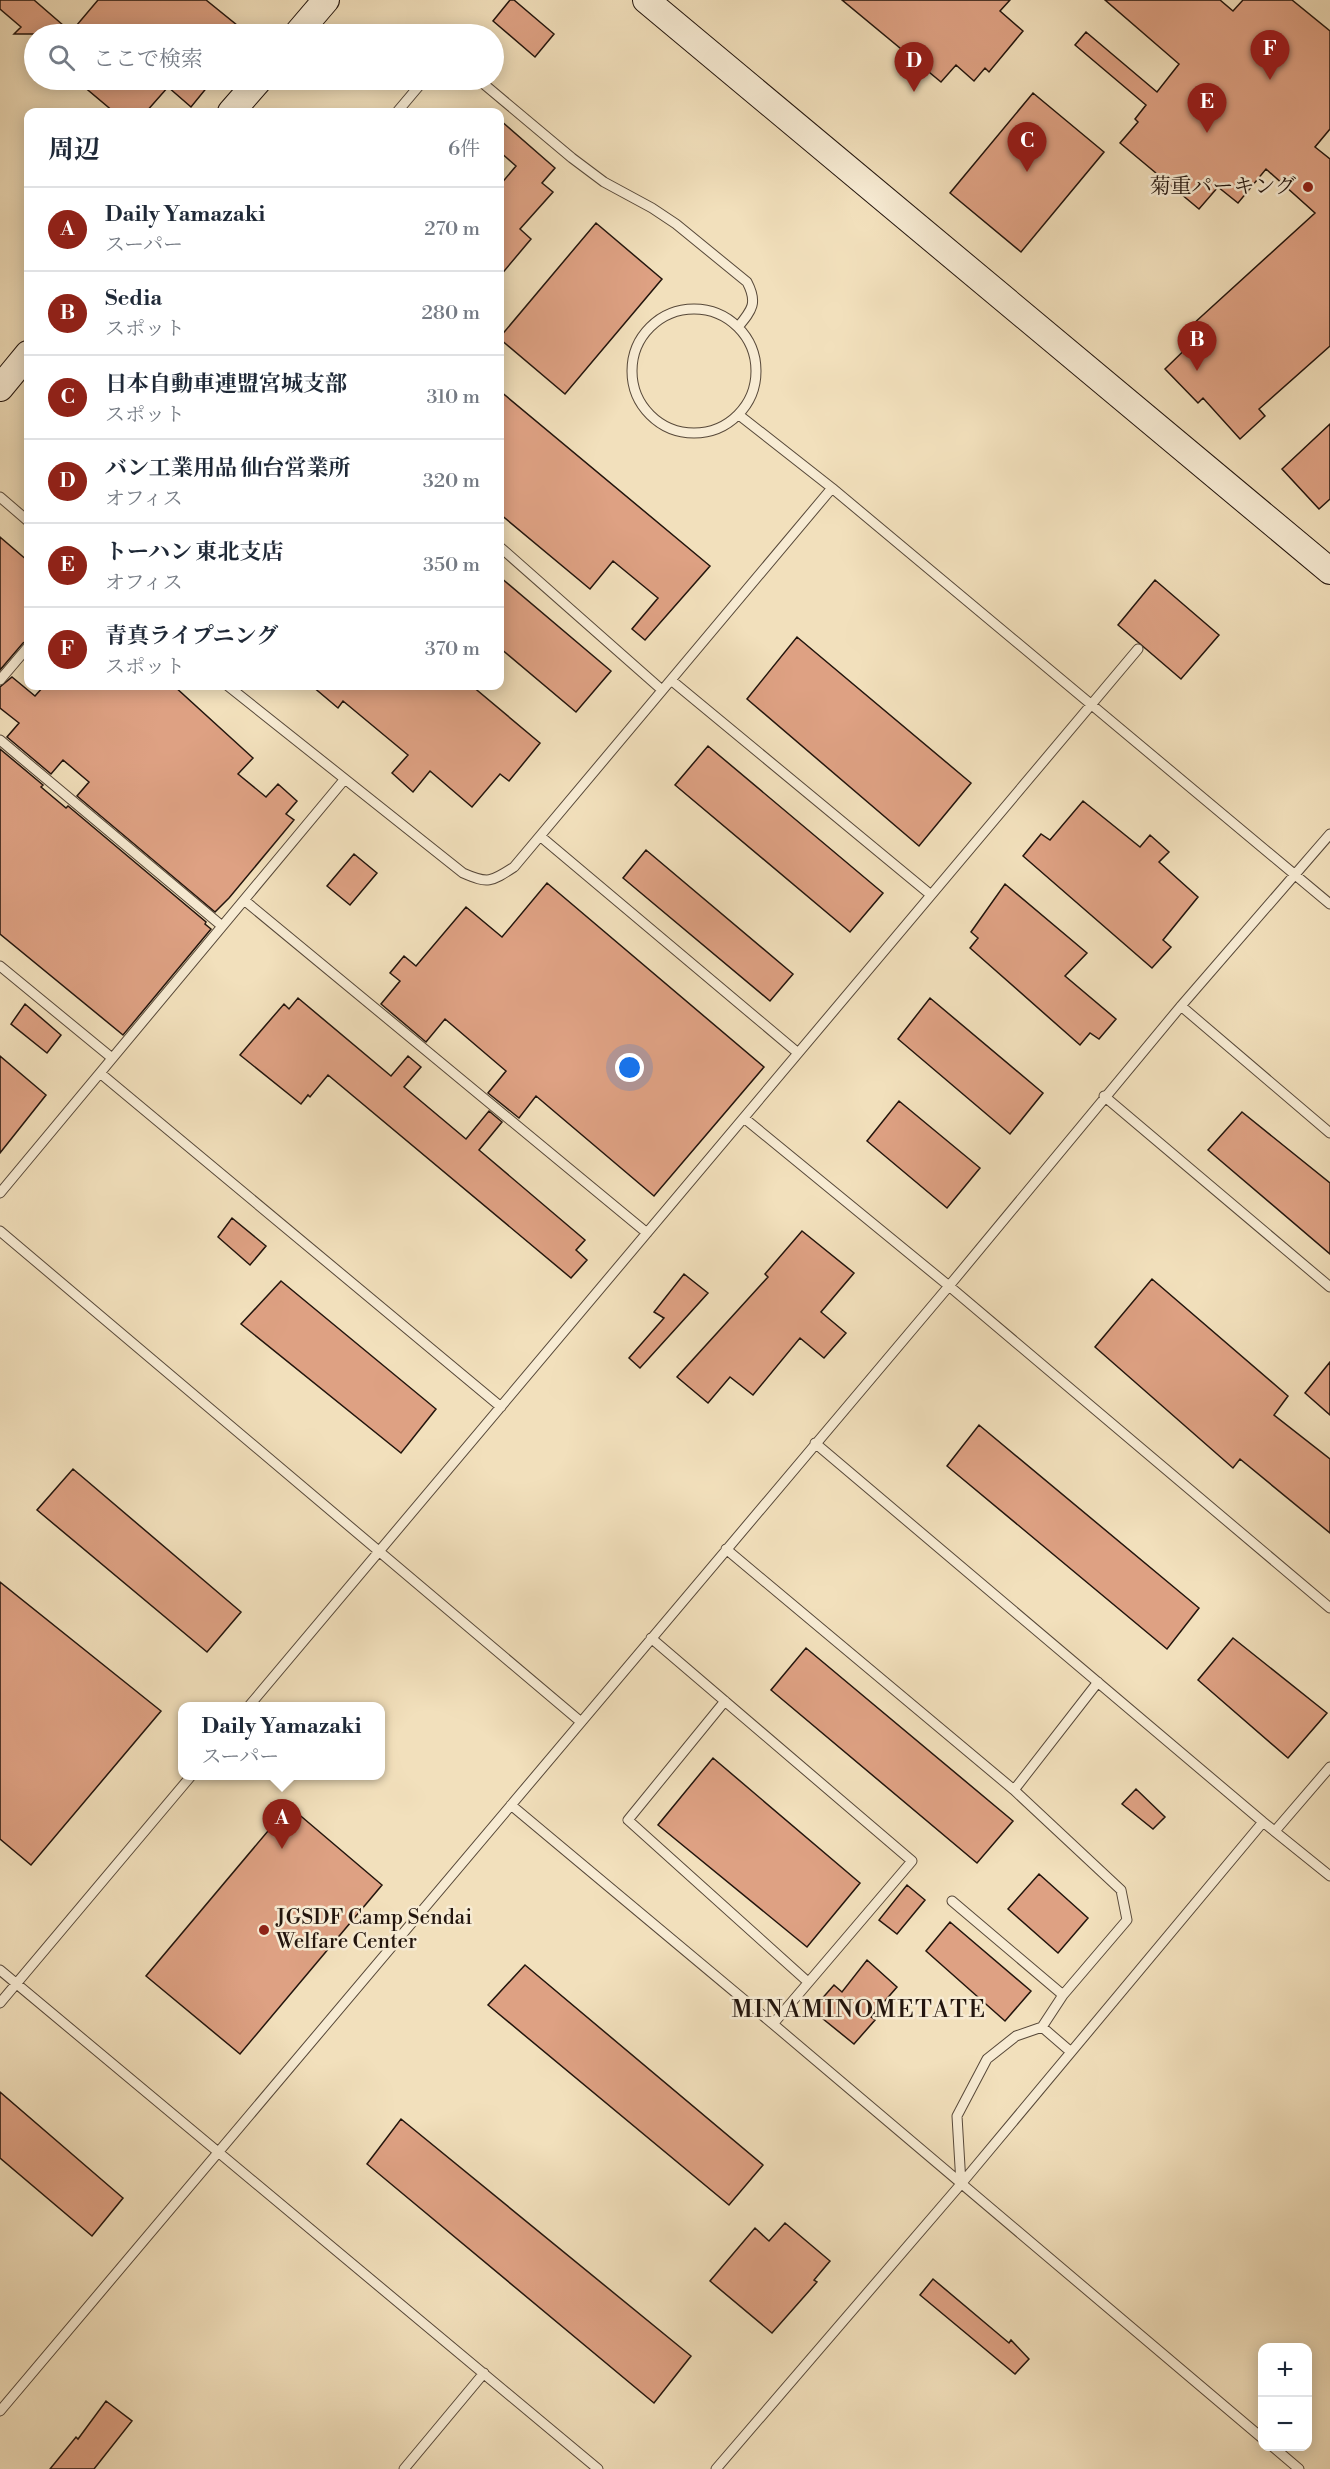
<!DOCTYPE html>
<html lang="ja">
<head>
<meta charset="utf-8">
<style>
	body { margin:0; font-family:"Libre Bodoni","Noto Serif JP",serif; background:#f6f6f7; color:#1f2937 }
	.controls { position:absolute; right:18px; bottom:18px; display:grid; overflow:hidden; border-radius:12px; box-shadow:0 3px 15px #0003 }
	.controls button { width:54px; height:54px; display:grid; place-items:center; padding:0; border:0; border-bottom:2px solid #e0e1e3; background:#fff; color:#1f2937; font:30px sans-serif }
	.you { position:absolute; left:630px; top:1068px; width:21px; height:21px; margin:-15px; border:4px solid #fff; border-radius:50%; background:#1a73e8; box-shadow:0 0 0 9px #1a73e833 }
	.badge { display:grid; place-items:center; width:39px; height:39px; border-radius:50%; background:#8f2418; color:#fff; font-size:20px; font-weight:700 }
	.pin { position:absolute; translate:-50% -50px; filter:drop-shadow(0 2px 3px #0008) }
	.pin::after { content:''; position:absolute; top:32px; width:21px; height:18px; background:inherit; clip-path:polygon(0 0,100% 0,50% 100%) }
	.popup { position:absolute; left:178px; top:1702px; width:207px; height:78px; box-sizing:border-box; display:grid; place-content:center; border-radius:12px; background:#fff; filter:drop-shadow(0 2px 4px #0005); font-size:20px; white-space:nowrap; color:#747a83 }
	.popup b { font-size:22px; color:#1f2937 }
	.popup::after { content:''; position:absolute; left:50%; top:100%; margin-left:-12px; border:12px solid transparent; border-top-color:#fff }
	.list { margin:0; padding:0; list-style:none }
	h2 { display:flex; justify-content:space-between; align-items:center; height:78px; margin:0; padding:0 24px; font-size:26px }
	h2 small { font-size:20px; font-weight:400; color:#747a83 }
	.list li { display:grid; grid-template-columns:39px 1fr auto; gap:18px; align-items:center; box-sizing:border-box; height:84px; padding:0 24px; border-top:2px solid #e0e1e3 }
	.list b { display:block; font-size:22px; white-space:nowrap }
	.list p { margin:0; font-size:20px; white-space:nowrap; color:#747a83 }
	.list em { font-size:20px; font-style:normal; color:#747a83 }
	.icon { flex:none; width:33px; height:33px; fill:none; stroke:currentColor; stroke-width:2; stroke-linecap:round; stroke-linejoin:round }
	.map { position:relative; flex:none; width:1330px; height:2469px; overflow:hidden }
	.search { position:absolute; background:#fff; box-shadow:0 3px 15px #0003; left:24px; top:24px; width:480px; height:66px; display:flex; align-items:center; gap:15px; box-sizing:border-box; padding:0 21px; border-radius:33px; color:#747a83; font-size:22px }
	.panel { position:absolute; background:#fff; box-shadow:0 3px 15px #0003; left:24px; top:108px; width:480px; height:582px; border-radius:12px }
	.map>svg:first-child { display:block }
	.building { fill:#dea183; stroke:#23150d; stroke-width:1.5 }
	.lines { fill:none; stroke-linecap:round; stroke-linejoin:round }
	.lane-casing { stroke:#574839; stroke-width:11 }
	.secondary-casing { stroke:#23150d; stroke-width:28 }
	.lane { stroke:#f7ebd3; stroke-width:9 }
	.secondary { stroke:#f7ebd3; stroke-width:26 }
	.poi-dot { fill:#8f2418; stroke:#f7ebd3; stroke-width:2 }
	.labels { text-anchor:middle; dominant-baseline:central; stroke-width:5; stroke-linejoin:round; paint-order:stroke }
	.poi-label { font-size:21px; fill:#23150d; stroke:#f7ebd3; text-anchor:end }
	.quarter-label { font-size:24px; letter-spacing:1.5px; fill:#23150d; stroke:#f7ebd3 }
</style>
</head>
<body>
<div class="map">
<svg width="1330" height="2469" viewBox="0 0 1330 2469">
	<rect width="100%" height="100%" fill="#f2e0bc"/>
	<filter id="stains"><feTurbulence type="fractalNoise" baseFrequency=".00333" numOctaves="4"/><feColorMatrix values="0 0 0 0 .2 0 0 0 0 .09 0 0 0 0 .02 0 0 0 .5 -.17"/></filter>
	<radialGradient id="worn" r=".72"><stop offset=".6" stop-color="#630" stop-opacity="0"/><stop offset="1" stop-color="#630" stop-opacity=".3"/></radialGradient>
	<path class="building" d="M0,0H34L71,32L98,0H206L248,34H14L21,27L0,9Z
		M510,0H514L554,34L535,57L493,21Z
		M842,0H1010L1000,11L1023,31L989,72L985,68L974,81L956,65L941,82Z
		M1105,0H1220L1233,11L1243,0H1292L1330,31V129L1315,147L1330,159V346L1259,409L1265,416L1240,439L1203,398L1198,403L1165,369L1200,335L1192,325L1315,213L1266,169L1238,203L1218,187L1199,209L1120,143L1138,122L1135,119L1146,105L1075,45L1086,32L1157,92L1179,64Z
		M76,80H213L191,107L168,87L146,112H114Z
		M1033,93L1104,152L1021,252L950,193Z
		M500,120L555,168L542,183L553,192L520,229L531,239L500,276V185L516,166L500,152Z
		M596,223L662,279L565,394L500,339V337Z
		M500,391L710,566L645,640L632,629L658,598L613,561L590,589L500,514Z
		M1330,424V499L1319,509L1282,469Z
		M0,537L28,561V640L23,643L0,670Z
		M500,577L611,671L576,712L500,648Z
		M1155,580L1219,635L1181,679L1118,625Z
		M797,637L971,783L919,846L747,699Z
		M12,677L35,696L44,686H174L253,758L238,774L266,797L278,784L297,801L286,814L294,820L229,898L215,912L77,796L89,782L63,760L51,774L7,737L19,723L0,708V687Z
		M312,686H472L540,743L509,781L500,774L472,807L430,771L413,792L392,773L408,755L343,701L338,708Z
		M708,746L883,893L850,932L675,785Z
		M0,749L43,785L41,787L66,808L68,806L206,922L205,924L211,929L123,1035L0,934Z
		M1083,801L1140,847L1150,835L1169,852L1159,862L1198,897L1163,940L1171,947L1152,968L1023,856L1041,834L1050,840Z
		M646,850L793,974L770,1001L623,878Z
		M354,854L377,873L350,905L327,886Z
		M547,883L764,1067L654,1196L536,1096L519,1118L488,1093L506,1071L445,1019L426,1042L381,1004L400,981L390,973L404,956L416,966L466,907L502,937Z
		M1005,884L1087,953L1065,976L1116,1019L1099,1039L1090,1033L1080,1045L970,948L978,938L971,932Z
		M298,998L391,1076L408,1056L421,1067L404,1087L466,1139L489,1111L502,1122L479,1150L585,1240L576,1250L587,1260L571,1278L328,1075L310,1097L308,1095L301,1104L240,1055L284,1004L289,1009Z
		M930,998L1043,1093L1010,1134L898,1039Z
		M25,1004L61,1035L47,1053L11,1024Z
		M0,1056L46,1095L0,1153Z
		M899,1101L980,1168L947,1208L867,1141Z
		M1242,1112L1330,1183V1254L1208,1150Z
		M232,1218L266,1246L250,1265L218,1237Z
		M802,1231L854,1273L821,1312L846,1333L824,1358L800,1338L753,1395L730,1377L708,1403L677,1377L768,1277L765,1274Z
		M684,1274L708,1293L640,1368L629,1358L664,1318L654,1312Z
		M1152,1279L1288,1396L1274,1415L1330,1459V1533L1240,1459L1233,1468L1095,1347Z
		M281,1281L436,1409L401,1453L241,1324Z
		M1330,1362V1415L1305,1393Z
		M979,1425L1199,1608L1167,1649L947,1466Z
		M73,1469L241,1612L207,1652L37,1510Z
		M0,1582L161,1711L31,1865L0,1839Z
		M1233,1638L1327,1713L1288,1758L1198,1680Z
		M806,1648L1013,1821L977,1863L771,1690Z
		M713,1758L860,1883L807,1947L658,1825Z
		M1136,1789L1165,1817L1153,1829L1122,1804Z
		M289,1806L382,1885L240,2054L146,1976Z
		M1039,1874L1088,1918L1058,1953L1008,1909Z
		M907,1885L925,1900L897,1934L879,1920Z
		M950,1922L1031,1991L1005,2021L926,1951Z
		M867,1960L897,1987L871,2017L875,2020L854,2044L812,2010L834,1985L842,1992Z
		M525,1965L763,2165L729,2205L488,2005Z
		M0,2092L123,2198L92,2236L0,2158Z
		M401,2119L691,2356L654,2403L367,2164Z
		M785,2223L830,2261L814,2280L817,2282L772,2333L710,2281L755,2228L769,2241Z
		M933,2279L1009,2343L1011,2340L1029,2359L1015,2374L920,2295Z
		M106,2401L132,2421L94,2469H50L76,2437L78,2439Z"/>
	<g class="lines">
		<defs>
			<path id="lane" d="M479,80L572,158L604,182L652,208L676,224L747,282C758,303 752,310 738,327
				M397,112L424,80
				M632 371a62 62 0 1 1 124 0a62 62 0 1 1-124 0Z
				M739,415L832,488L1330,904
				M0,497L28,521
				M500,547L662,690
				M0,680L28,647
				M671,680L931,895
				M228,686L463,873C488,884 491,882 514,867L832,488
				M0,740L222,926
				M540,836L798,1053
				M244,900L647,1233
				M0,966L112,1058
				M1181,1006L1330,1133
				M100,1073L501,1407
				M1104,1096L1330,1287
				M744,1118L949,1286L1330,1608
				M0,1193L344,780
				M0,1231L581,1722
				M815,1443L1263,1822L1330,1876
				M726,1549L1014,1790
				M651,1638L912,1861L773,2024L1262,2438
				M725,1701L628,1820L808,1982
				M249,1706L1138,649
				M511,1805L773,2024
				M1275,1831L1330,1767
				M952,1901L1063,1995L1042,2027
				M0,1970L598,2469
				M1063,1995L1127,1920L1121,1890L1014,1790L1098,1682
				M0,2003L191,1776
				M961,2184L957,2116L987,2059L1016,2036L1042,2027L1071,2052
				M0,2411L949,1286L1181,1006L1330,834
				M1272,2446L1299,2469
				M404,2469L484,2373
				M716,2469L961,2184L1263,1822"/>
			<path id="secondary" d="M646,0L1330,571
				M297,34L326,0
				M231,112L259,80
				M0,388L28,354"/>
		</defs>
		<use href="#lane" class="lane-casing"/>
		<use href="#secondary" class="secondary-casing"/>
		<use href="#lane" class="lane"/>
		<use href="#secondary" class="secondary"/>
	</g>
	<g class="poi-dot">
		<circle cx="1308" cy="187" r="6"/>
		<circle cx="264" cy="1930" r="6"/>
	</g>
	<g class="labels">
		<g class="poi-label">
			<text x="1296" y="187">菊重パーキング</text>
			<text x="276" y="1918" text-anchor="start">JGSDF Camp Sendai<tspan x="276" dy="24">Welfare Center</tspan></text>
		</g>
		<g class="quarter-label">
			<text x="859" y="2010">MINAMINOMETATE</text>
		</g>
	</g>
	<rect width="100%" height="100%" filter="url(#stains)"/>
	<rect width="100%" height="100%" fill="url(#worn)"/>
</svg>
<div class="controls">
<button>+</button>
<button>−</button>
</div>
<div class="you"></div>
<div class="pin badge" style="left:282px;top:1849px">A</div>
<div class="popup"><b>Daily Yamazaki</b>スーパー</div>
<div class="pin badge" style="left:1197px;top:371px">B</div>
<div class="pin badge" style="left:1027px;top:172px">C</div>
<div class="pin badge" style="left:914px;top:92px">D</div>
<div class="pin badge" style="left:1207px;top:133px">E</div>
<div class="pin badge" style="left:1270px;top:80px">F</div>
<div class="search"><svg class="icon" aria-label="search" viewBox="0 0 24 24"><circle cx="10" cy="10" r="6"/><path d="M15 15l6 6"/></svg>ここで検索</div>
<section class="panel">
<h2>周辺<small>6件</small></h2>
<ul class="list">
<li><span class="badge">A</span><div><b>Daily Yamazaki</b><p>スーパー</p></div><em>270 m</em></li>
<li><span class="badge">B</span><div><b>Sedia</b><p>スポット</p></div><em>280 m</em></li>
<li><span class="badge">C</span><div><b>日本自動車連盟宮城支部</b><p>スポット</p></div><em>310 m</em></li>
<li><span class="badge">D</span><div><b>バン工業用品 仙台営業所</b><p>オフィス</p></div><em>320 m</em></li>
<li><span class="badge">E</span><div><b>トーハン 東北支店</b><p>オフィス</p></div><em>350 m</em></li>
<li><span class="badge">F</span><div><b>青真ライプニング</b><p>スポット</p></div><em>370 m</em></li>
</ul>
</section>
</div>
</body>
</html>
